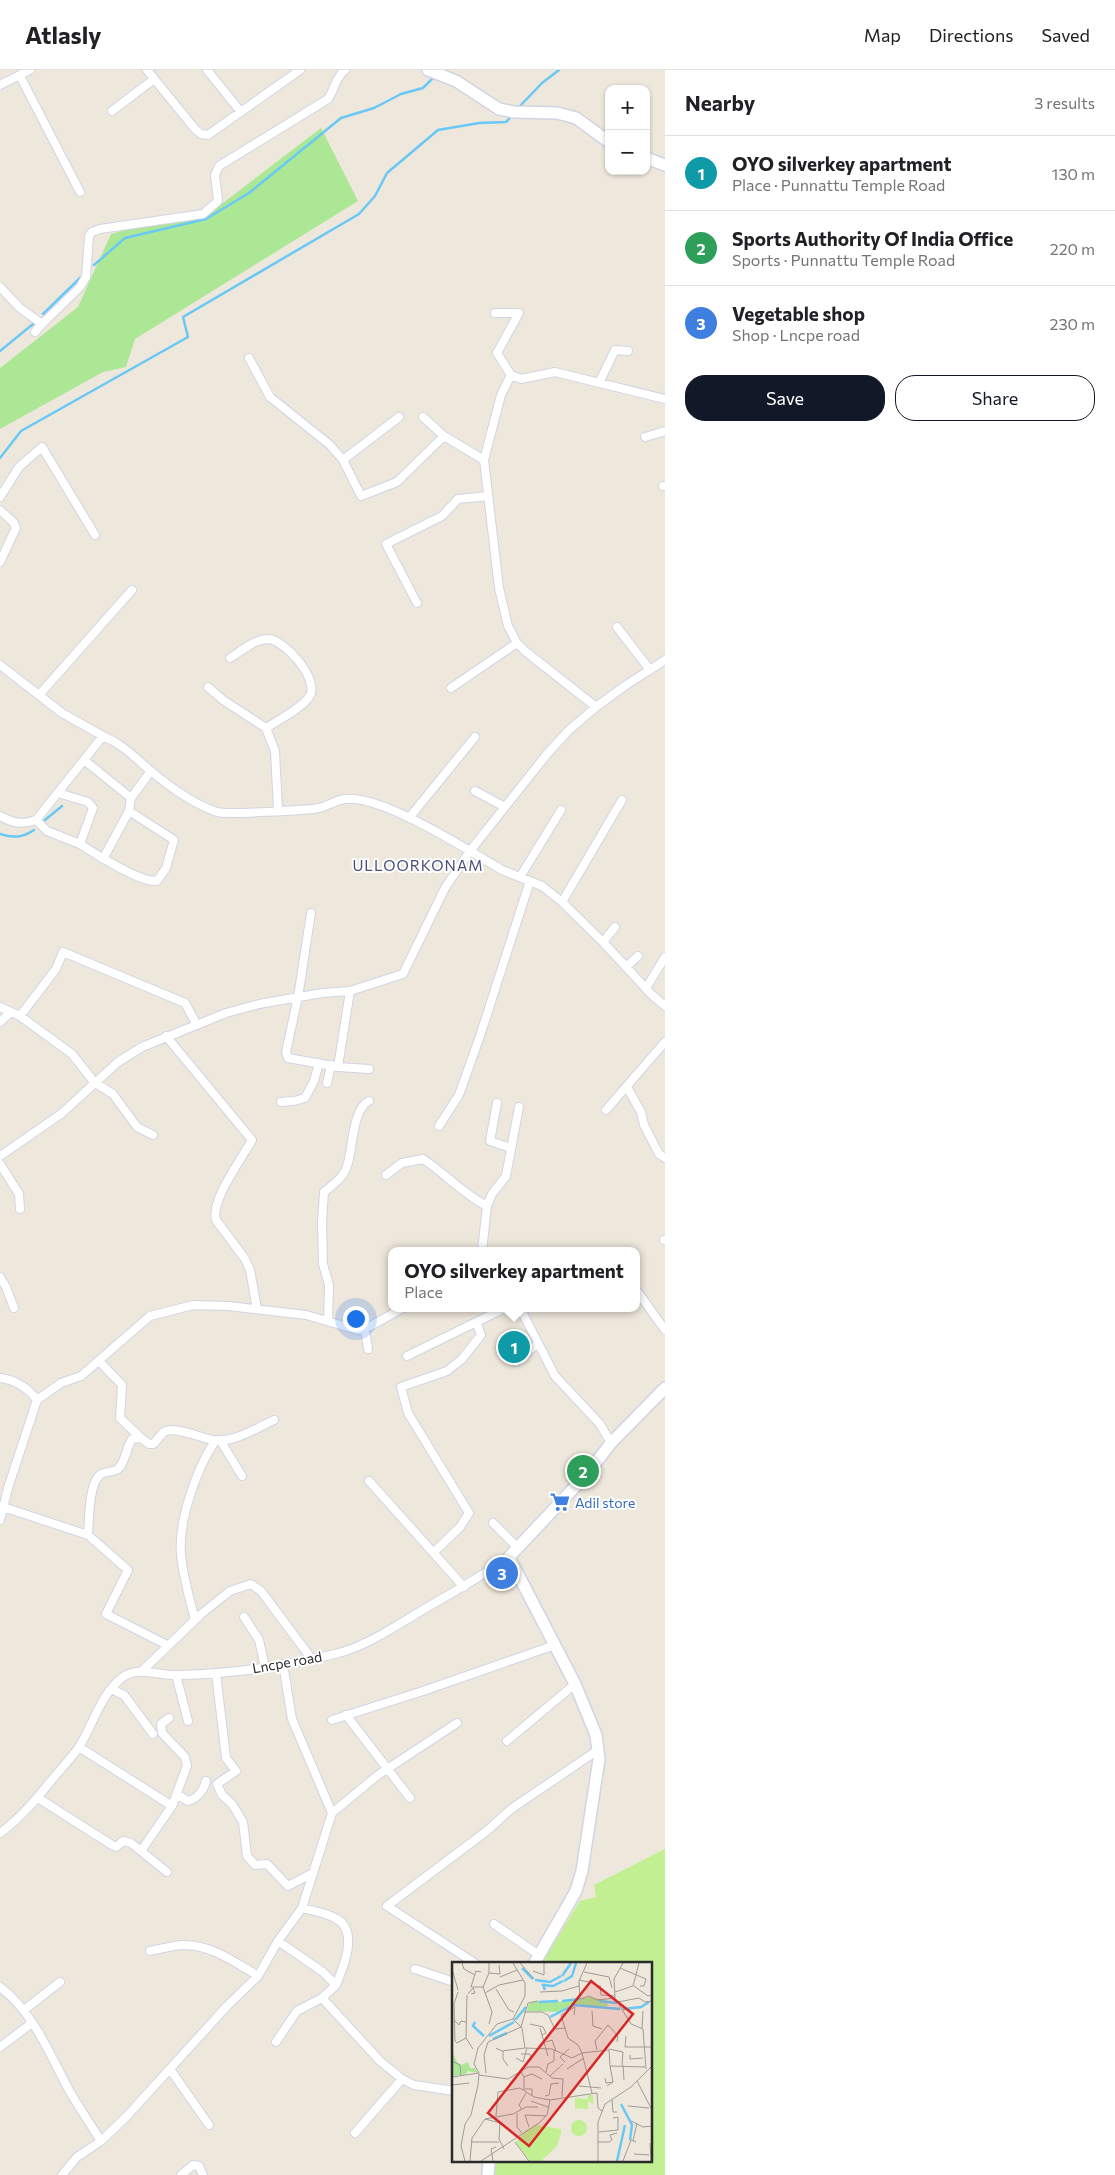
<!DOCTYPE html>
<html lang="en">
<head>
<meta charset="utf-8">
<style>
	body { margin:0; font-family:Commissioner,sans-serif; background:#f2f2f2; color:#202124 }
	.controls { position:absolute; right:15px; top:15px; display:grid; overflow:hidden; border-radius:10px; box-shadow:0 1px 4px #0004 }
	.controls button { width:45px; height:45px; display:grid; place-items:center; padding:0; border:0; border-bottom:1px solid #e0e0e0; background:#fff; color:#202124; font:25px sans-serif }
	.you { position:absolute; left:355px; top:1248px; width:18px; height:18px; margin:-12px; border:4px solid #fff; border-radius:50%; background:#1a73e8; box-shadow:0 0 0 8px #1a73e833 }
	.badge { display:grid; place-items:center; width:32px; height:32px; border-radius:50%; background:#111827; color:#fff; font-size:16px; font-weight:700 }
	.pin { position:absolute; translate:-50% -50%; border:2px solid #fff; box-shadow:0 1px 5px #0006 }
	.popup { position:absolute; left:388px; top:1177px; width:252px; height:65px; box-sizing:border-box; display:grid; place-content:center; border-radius:10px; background:#fff; filter:drop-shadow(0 1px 4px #0005); font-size:16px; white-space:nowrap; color:#757577 }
	.popup b { font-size:19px; color:#202124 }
	.popup::after { content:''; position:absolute; left:50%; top:100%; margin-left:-10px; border:10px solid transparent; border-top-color:#fff }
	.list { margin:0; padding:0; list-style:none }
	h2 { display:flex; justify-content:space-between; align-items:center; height:65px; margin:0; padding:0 20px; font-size:21px }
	h2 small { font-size:16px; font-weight:400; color:#757577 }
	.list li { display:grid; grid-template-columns:32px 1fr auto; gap:15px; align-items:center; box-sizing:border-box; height:75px; padding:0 20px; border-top:1px solid #e0e0e0 }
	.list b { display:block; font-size:19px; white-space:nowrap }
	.list p { margin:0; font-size:16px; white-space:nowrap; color:#757577 }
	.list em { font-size:16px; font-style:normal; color:#757577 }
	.actions { display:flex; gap:10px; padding:15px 20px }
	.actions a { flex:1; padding:11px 0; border:1px solid #111827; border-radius:20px; text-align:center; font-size:18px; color:#111827 }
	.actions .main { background:#111827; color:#fff }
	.map { position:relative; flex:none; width:665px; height:2105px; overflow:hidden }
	header { display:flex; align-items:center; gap:30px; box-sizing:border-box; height:70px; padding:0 25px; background:#fff; border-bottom:1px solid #e0e0e0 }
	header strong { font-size:24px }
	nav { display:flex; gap:28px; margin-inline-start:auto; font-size:18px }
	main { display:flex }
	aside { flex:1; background:#fff }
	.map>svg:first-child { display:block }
	.green { fill:#ace795 }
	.pitch { fill:#c1ef91 }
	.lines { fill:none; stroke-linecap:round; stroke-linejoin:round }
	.stream { stroke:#69c8f5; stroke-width:2.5 }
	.street-casing { stroke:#d1d4e4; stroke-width:10 }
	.secondary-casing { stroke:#d1d4e4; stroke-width:14 }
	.street { stroke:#fff; stroke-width:8 }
	.secondary { stroke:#fff; stroke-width:11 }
	.labels { text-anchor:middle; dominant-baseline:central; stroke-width:4; stroke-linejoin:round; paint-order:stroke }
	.shop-label { font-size:14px; fill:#366cbe; stroke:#fff; text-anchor:start }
	.street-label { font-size:14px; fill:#2b2b2b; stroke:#fff }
	.neighbourhood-label { font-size:15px; letter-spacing:1px; fill:#484f7e; stroke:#fff }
	.inset-river { fill:none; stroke:#69c8f5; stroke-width:2.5 }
	.inset-road { fill:none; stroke:#a09c95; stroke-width:1 }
	.view { fill:#d62828; fill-opacity:0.15; stroke:#d62828; stroke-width:2.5 }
	.inset-edge { fill:none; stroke:#2b2b2b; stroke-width:2.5 }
</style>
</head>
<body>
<header>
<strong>Atlasly</strong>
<nav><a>Map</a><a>Directions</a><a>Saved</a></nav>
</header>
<main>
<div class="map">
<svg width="665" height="2105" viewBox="0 0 665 2105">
	<rect width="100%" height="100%" fill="#eee7dc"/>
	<path class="green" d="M321,58L358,131L135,269L126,297L103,302L0,359V298L78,237L111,164L223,133Z"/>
	<path class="pitch" d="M665,1779V2105H495L496,2091H651V1894H541L580,1831L596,1827L594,1815Z"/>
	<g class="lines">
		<path class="stream" d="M521,35L542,13L559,0
			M94,195L125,168L206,149L249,123L341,48L374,38L401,24L423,18L432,9
			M43,244L80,208
			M0,281L33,254
			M0,388L21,361L188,267L183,247L359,144L375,126L387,103L438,60L479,53L506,52L509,49
			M45,750L62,736
			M0,764C13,768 22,768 34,760"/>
		<defs>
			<path id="street" d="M147,0L195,59L201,64L208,65L300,0
				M207,0L241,42
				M20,6L80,122
				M0,15L30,0
				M112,41L154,9
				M0,217L20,238L42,254L35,262
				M495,243H519L497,283L511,305
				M42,254L80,217L86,207L89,166L92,162L100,159L203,144L218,131L215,105L219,96L328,29C335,19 335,8 345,0
				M249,288L270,327L330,375L343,390L361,426L397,412L444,366L484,390
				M599,313L615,280L628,281
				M423,347L444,366
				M645,367L665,361
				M343,390L399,347
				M663,416H665
				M0,427L19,397L42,377L95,465
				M0,440L14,453L16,458L0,492
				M417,533L386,474L442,446L458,429L488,426
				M617,557L650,600
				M230,588C241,581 255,569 268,569C285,570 316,606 311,623C308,635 277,651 266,658
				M0,595L62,643L103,666
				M208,617L223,630L266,658L275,681L278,740
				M451,618L517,573
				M39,625L132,520
				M596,637L525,581L517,573L508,556L499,518L484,390L501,325L511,305L521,309L555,302L665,329
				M84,690L131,728
				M475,721L505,737
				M58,723L88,732L93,738L80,774C96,784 138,812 157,811L166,798L174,770L129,741
				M0,746C13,753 22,755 36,750L103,666C124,675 135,688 152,702C170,717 194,734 217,742C226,745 308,740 319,738C328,736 336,730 345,729C376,725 443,765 470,781L547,684L568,661L596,637L626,615L665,590
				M409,748L475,667
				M36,750L47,761L80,774
				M103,789L129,741L131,728L151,701
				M520,807L561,740
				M562,832L622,730
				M311,843L298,927L286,982L288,988L338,997L369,999
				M603,872L615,857
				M626,897L638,886
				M646,918L665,887
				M0,937L20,946L72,984L94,1012L113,1024L137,1057L153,1065
				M20,946L56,899L63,882L185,933L197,955
				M0,952L11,942
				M166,966L252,1070C242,1088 210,1131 216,1150L245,1189L250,1200L257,1239
				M338,997L350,921
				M327,1013L331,995
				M627,1017L641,1042L644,1055L659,1084L665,1088
				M281,1032L294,1031L305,1028L314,1011L319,993
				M497,1033L490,1071L511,1078
				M606,1040L665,972
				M439,1056L459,1025L480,966L530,811
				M0,1086L61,1044L118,992L142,977L226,943L259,934L322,923L350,921L403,904L445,818L470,781L502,800L542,816L562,832L603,872L651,924L665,936
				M0,1094L19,1124L20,1139
				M386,1105L402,1093L423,1089C446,1104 463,1124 487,1136
				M664,1170H665
				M482,1181L487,1136L492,1124L506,1106L519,1037
				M0,1207L6,1217L14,1238
				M637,1221L665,1260
				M520,1238L555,1306L600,1354L611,1373
				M328,1251L329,1215L323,1194L322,1153L324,1122C333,1115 344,1107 347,1096C353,1080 352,1039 369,1031
				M365,1259L368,1279
				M407,1286L505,1238
				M99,1291L122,1315L120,1348L141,1368
				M516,1292L537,1274
				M0,1308C16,1310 28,1318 37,1330
				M220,1370L242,1406
				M369,1411L464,1517
				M3,1437L88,1465L128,1500L106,1544L167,1575
				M0,1450L8,1418L37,1330L61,1313L81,1306L150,1246L193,1235L229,1236L306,1245L358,1260L365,1259L403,1238
				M493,1453L518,1478
				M88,1465C89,1450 89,1418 98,1407C104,1399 113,1404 119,1398C126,1390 126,1378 132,1369L141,1368L149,1374H153C157,1371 160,1365 164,1362C174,1355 203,1369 214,1370C233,1373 257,1358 274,1350
				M434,1482L460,1457L469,1443L408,1343L401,1317L447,1301L462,1289L481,1265L477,1254
				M244,1547L259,1570L265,1597
				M195,1549C189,1528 183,1506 181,1484C178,1451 197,1398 215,1371
				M283,1594L292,1649L332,1743
				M141,1602L200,1545L230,1521L251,1514L261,1521L311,1588
				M216,1603L226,1688L236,1701L217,1714L222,1725L232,1734L243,1752L247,1786L255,1795L267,1794L288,1816L313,1803
				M176,1605L188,1651
				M111,1619L124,1625L153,1664
				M346,1645L410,1728
				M332,1650L423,1621L555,1575
				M507,1671L575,1614
				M79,1677L172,1736
				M178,1725L188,1731C198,1728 204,1720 206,1711
				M38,1728L112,1775L116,1777L123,1771L131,1773L167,1802
				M0,1763C22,1747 38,1727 55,1706C63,1697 72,1687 79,1677C93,1655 101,1623 123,1607C139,1596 160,1606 178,1605C230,1604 285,1596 335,1584C364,1577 391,1559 416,1544C448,1525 479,1508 509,1487
				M141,1781L172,1736L187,1696L185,1687L162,1663L161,1654L169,1648
				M302,1838C313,1841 327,1843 337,1849C359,1862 343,1898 336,1915
				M494,1854L539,1885
				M278,1871L323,1902L336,1915L322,1928L380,1991L402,2009L414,2015L454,2021
				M150,1881C160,1879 171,1876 182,1875C210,1874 235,1892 258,1906
				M476,1894L387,1836L488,1760L511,1739L598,1680
				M415,1899L454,1912
				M0,1917C34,1943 50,1985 70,2022C80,2039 91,2055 101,2071
				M24,1940L60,1912
				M276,1972L297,1941L322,1928
				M0,1977L32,1953
				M170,1999L209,2055
				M355,2063L402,2009
				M62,2105L77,2087L101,2071L127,2046L227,1936L258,1906L278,1871L302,1838L332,1743L378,1705L457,1653
				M181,2105L193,2095L199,2096L203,2105"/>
			<path id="secondary" d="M428,0L456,11L499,39L514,42L557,43L576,48L609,72
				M646,88L665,95
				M534,1894L576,1821L582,1801L599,1689L596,1665L575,1614L509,1487L587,1404L611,1373L665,1318
				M488,2105L489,2091"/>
		</defs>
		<use href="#street" class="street-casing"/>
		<use href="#secondary" class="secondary-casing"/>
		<use href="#street" class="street"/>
		<use href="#secondary" class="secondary"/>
	</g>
	<defs>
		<symbol id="supermarket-bare" viewBox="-9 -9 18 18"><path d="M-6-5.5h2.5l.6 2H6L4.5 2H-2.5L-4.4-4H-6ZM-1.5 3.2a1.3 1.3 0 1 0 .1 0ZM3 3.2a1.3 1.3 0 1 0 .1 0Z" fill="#3f7fe0" stroke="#fff" stroke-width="2.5" paint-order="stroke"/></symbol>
	</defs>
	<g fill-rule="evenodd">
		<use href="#supermarket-bare" x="546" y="1418" width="28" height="28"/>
	</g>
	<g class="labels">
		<g class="shop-label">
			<text x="575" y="1432">Adil store</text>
		</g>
		<g class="street-label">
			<text transform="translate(287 1592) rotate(-10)">Lncpe road</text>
		</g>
		<g class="neighbourhood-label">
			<text x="418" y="795">ULLOORKONAM</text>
		</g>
	</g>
	<g transform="translate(452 1892)">
		<rect width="200" height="200" fill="#eee7dc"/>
		<path d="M138,35L156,39L155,45L121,42L106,50L75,49L77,42L82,39L108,40ZM0,89L5,100L9,103L16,100L18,106H23L26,111L15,109V112L0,114Z" fill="#ace795"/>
		<path d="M136,133H141V142L136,139V147L123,146V136L136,137ZM119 166a8 8 0 1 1 16 0a8 8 0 1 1-16 0ZM85,163L109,167V171L105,184L89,199H78L64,180L74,168Z" fill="#c1ef91"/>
		<path class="inset-river" d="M70,6L81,17M110,14L119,1M83,18L98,20L109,14M112,19L120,14L124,1M93,28L91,23L101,24L111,19M110,39L128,37M147,39L165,41M87,40L106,39M171,47L189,45L197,40M98,55L122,43L168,47M63,58L74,45M23,60L21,64L32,74M37,74L62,60M41,77L55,71M169,142L180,163L178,178M165,199L173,163"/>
		<path class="inset-road" d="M10,1L12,7L23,13M68,1L82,17M171,1L162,17L163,36L179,62L191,67L194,107M168,6L194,17L192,24H188M0,7L6,28M81,9L92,13V1M29,10L24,9L19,25H31L40,50L37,62M132,10L157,15L160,26M37,11L48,12L47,3M48,15L65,8M127,18L142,21M148,23L149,33L163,34M182,24L196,34L200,33M31,25L37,11V1M44,27L57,48L62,50M6,30L2,42L3,79L5,81L14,76L21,87M88,30L110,29L127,24M163,30L181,24L187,1M33,31L47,23L71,18M16,32L21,26L23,31L19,32M128,37L127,19L135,1M129,37L137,34L145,38L163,36M166,40L187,36L193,40L200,39M140,49L141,64L150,67M72,50H90L96,53L103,67L113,66L116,76L126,83L130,91L157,88L158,104L193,105M61,57L70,66L73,86L100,87L120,96L130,91L140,131M2,58L7,63L9,59L14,60M78,62L91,65L94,71L90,73M88,66L96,94M113,66L109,53L123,45L122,53M190,67L191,49M174,74L173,85H200M14,76L15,33M94,80L100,78L104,89M44,86L50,89L73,86M157,87L171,90L170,103M145,88L143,79L156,63L166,74L165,80M51,89V97L56,104M69,92H78L79,98M178,93V97L191,96M64,96L71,100L75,86M0,99L8,103L9,114M113,100L108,95L117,87M171,103L172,118M158,104L161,120M115,107L132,96M69,110L72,115V126M94,110L96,102L102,99V88M34,111L32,93L36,80L69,65L76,41L86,39M27,113L56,117L76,105H87L100,116L111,117L110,135M98,114L111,102M0,115L27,111M72,115L80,112L90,117M153,116L154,121L161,120L155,124M185,119L200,148M0,123L17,121M127,124L149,126M71,127H80V134M93,134L97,133L99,122L107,121M160,138L161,150H165M79,139L96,145M176,144L197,146M70,148L67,143L74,131M65,151V165L70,171M44,154L46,130L68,126L82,135L98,138M33,157L48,161L47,177L52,187M179,159L191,165L200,164M77,165L73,153L94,154M147,170L166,168V155L161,156M181,179L185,161M19,180H47M63,180L77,199M146,180H157L160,178L158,173L165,171M198,181L199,199M182,192L197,193M13,199L9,184L13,162L19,153L26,123L27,111L22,102L26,86L45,62L61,57L73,34V21L61,1M18,199L20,176L33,157L61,152L74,145H86M29,199L87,161L95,153L98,138L145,131L146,146L150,149M41,199L39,187L44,185M146,199V160L153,142L179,125L200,104M171,199L179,178L184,180"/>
		<path class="view" d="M139,19L181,52L77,184L36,151Z"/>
		<rect width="200" height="200" class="inset-edge"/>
	</g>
</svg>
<div class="controls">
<button>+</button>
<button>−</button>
</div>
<div class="you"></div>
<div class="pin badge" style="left:514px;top:1277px;background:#0f9aa8">1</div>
<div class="popup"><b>OYO silverkey apartment</b>Place</div>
<div class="pin badge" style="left:583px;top:1401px;background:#2e9e5b">2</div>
<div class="pin badge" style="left:502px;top:1503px;background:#3f7fe0">3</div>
</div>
<aside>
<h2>Nearby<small>3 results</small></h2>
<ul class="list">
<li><span class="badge" style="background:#0f9aa8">1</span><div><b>OYO silverkey apartment</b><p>Place · Punnattu Temple Road</p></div><em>130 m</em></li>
<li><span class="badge" style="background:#2e9e5b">2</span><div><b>Sports Authority Of India Office</b><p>Sports · Punnattu Temple Road</p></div><em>220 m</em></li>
<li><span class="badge" style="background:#3f7fe0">3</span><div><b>Vegetable shop</b><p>Shop · Lncpe road</p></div><em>230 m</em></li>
</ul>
<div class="actions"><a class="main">Save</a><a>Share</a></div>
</aside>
</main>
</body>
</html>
